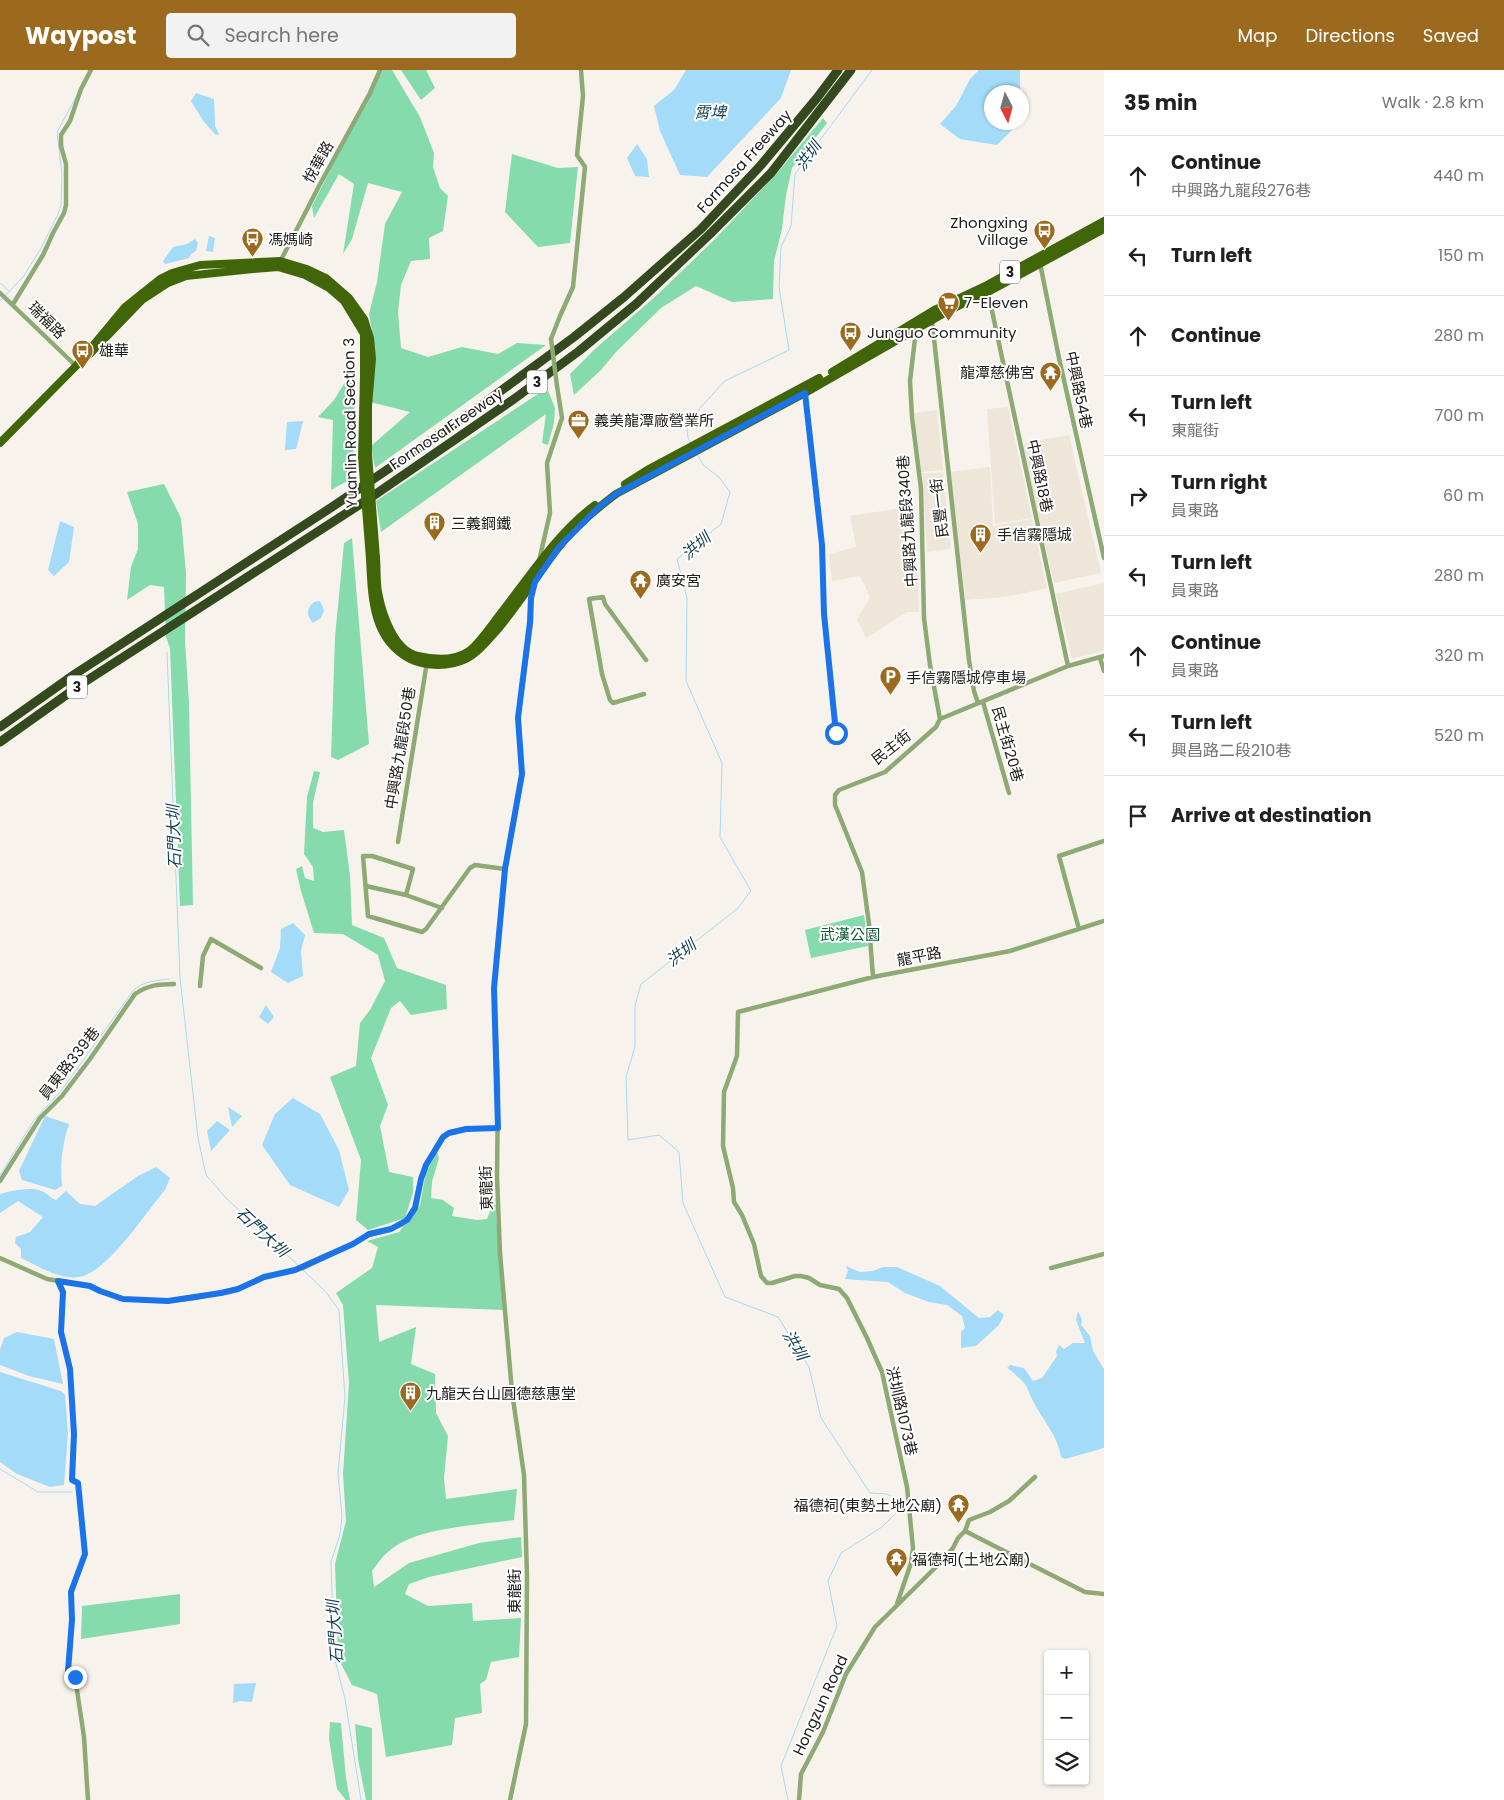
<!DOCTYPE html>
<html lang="en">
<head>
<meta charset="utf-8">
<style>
	body { margin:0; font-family:Poppins,"Noto Sans TC",sans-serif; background:#f2f2f2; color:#202124 }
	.controls { position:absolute; right:15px; bottom:15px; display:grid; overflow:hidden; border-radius:5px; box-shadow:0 1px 4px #0004 }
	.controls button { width:45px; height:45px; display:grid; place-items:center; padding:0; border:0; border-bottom:1px solid #e0e0e0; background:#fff; color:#202124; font:25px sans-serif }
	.compass { position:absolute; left:984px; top:15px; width:45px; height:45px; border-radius:50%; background:#fff; box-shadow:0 1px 4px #0004; rotate:174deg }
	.stop { position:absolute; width:15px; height:15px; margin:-11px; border:4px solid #1a73e8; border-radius:50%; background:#fff }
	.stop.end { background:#1a73e8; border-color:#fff; box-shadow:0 1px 5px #0008 }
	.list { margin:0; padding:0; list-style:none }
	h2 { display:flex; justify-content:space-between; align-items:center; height:65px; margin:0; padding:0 20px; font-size:21px }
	h2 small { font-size:16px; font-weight:400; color:#757577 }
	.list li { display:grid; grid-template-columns:32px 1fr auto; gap:15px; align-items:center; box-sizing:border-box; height:80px; padding:0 20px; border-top:1px solid #e0e0e0 }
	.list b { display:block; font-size:19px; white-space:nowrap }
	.list p { margin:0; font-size:16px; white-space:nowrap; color:#757577 }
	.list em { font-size:16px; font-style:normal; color:#757577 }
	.icon { flex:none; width:28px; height:28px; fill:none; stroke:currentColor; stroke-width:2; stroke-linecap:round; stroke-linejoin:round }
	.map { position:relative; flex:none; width:1104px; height:1730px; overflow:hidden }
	header { display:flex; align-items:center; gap:30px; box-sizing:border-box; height:70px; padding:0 25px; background:#9b6a1e; color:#fff }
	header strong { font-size:24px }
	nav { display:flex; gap:28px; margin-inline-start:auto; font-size:18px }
	.search { width:350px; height:45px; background:#f2f2f2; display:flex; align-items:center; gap:12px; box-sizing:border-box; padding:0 18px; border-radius:5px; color:#757577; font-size:19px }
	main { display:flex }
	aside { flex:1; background:#fff }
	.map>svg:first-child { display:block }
	.built { fill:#eee6d8 }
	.green { fill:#85dbac }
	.water { fill:#a3dbf8 }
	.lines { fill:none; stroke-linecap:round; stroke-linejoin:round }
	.stream { stroke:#a3dbf8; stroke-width:1 }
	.street { stroke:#8da974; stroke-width:4.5 }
	.primary { stroke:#41660a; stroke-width:8 }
	.highway { stroke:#34491e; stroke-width:9 }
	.street-bridge { stroke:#8da974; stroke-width:4.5 }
	.primary-bridge { stroke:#41660a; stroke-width:8 }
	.route { stroke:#1a73e8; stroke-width:6 }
	.labels { text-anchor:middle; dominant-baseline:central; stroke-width:4; stroke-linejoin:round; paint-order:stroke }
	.shield { fill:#fff; stroke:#646362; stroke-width:1 }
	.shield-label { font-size:14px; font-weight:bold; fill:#22201e }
	.street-label { font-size:15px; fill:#22201e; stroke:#fff }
	.poi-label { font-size:15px; fill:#22201e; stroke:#fff; text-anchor:start }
	.park-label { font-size:15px; fill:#105a39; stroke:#fff }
	.water-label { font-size:16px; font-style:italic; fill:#133f53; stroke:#fff }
</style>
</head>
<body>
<header>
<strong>Waypost</strong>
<div class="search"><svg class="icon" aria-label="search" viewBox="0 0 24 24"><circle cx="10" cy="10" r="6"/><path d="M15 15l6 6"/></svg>Search here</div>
<nav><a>Map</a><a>Directions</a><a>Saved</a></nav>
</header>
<main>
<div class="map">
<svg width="1104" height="1730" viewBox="0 0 1104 1730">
	<rect width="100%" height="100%" fill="#f7f3ec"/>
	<path class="built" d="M1008,337L1032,448L995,454L987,339Z
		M937,340L943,400L921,402L914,343Z
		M1069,365L1101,503L1054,513L1023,378L1025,373Z
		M990,397L993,456L1032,449L1047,518L1005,527L965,530L950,402Z
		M922,403H943L951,479L927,482Z
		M915,436L919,542H907L866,568L857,550L870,527L860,506L832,511L829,484L856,477L850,446Z
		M1104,513V581L1072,589L1056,524Z"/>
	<path class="green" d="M381,0H392L420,47L434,83L433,97L440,118L448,126L443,161L429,168L430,189L411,191L401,215L398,242L401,278L428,287L462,277L498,284L517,273L546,275L375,398L371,376L410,342L370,332L372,260L369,244L377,212L385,154L402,122L368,113L352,169L343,184L354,114L339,104L314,148L312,136Z
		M401,0H426L435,18L421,30Z
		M823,48L827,53L792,98L786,125L782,159L774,191L773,229L732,232L696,216L661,238L616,282L601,300L574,325L570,304L595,279L657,225L714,170L777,103Z
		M512,84L558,98L578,97L570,173L538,177L505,142Z
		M355,296L353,408L331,420L333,350L318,347L334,330Z
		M547,318L555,338L554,353L548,375L542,373L546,344L381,462L376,431Z
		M164,414L181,448L186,503L185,571L189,633L193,835L180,836L170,578L166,567L164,517L150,515L127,530L131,497L138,479V454L127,422Z
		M352,468L369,674L338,690L331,687L335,567L344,473Z
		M314,701L320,702L313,733V758L323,762L344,760L350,806L352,855L384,868L397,898L446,915L447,939L411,945L400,931L391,938L371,988L388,1035L380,1056L389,1102L413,1107V1123L405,1148L368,1160L356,1150L361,1090L330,1007L356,996L360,953L370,940L385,911L378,885L343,864L314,863L301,821L296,799L302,796L305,808L314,811L313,797L304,784L307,727Z
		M864,845L868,876L811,888L805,860Z
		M437,1081L439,1088L432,1112L431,1128L443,1130L454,1138L452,1146L477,1150L487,1149L495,1129L503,1240L376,1235L379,1272L416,1257L411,1294L435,1304L436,1343L448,1366L444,1408L446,1429L517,1419L514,1450C480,1455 420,1457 393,1478C384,1484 378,1493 372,1501L374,1517L409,1493L479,1473L521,1467L522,1487L429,1507L409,1514L405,1524L428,1536L472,1533L473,1551L521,1548L519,1587L491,1592L486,1610L480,1614L482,1643L455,1648L452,1675L386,1687L377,1624L352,1615L338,1588L335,1494L346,1451L343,1404L349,1313L343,1235L336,1223L372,1198L378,1177L367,1171L399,1162L420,1135L426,1102Z
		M180,1524V1554L81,1569L82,1536Z
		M330,1652L341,1653L346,1708L350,1730H346L337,1719L329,1669Z
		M355,1654L372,1658V1730H366L358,1689Z"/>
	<path class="water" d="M686,0H791L781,28L707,107L680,105L660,61L654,36L674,20Z
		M979,0H1020V22H992V52L1019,53L997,75L960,69L940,54L956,36L970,9Z
		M196,23L214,29L215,56L219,64L216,65L204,52L191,31Z
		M637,74L647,89L649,107L635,106L627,88Z
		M209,166L215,168L213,182L206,181Z
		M195,169L198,173L196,181L191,184L189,188L165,194L163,191L173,177L187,174Z
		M303,351L296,379L285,380L287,352Z
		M60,451L74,457L69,492L54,506L48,500Z
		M320,531L324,540L321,548L313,553C306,545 306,539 314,532Z
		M293,853L305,865L301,881L303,906L288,913L271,902L280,878L281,859Z
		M266,935L274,947L268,954L259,947Z
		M293,1028L320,1044L339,1080L349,1120L339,1137L290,1115L262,1075L275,1044Z
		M228,1037L242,1046L232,1057Z
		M45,1046L69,1054C62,1075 60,1095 62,1116L55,1120L22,1110L19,1101Z
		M217,1051L230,1060L211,1081L207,1061Z
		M156,1097L170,1108L165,1120C146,1142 107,1203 79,1207C60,1210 38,1196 21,1188V1179L15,1173L16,1167L30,1162L43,1147L18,1131L0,1143V1124C10,1121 31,1116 42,1121C47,1123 50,1128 56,1130L66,1121L80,1134L95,1136L138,1106Z
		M846,1196L860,1202L873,1201L883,1197H897L940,1216L979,1248L990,1247L998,1240L1004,1245L999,1255L976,1276L961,1278V1262L965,1258L962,1246L947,1235L929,1232L905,1223L888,1212L845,1209L848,1201Z
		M1078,1241L1082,1250L1081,1255L1090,1266L1093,1281L1104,1299V1378L1065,1389L1061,1387C1058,1366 1042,1349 1033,1331C1030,1326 1029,1321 1026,1316C1025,1313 1010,1299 1007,1298L1010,1295L1024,1298L1033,1311L1042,1308L1057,1286L1056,1282L1059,1275L1064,1279L1073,1273H1085L1076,1250Z
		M17,1262L54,1269L63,1314L29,1306L0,1295V1280L4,1268Z
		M0,1302L61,1321L65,1325L68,1363L64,1415L50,1417L17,1404L0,1392Z
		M256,1613L252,1632L241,1631L233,1633L234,1614Z"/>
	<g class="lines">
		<path class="stream" d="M0,213L9,221
			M0,231L23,207L40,180L58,144L61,135L62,105L57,62L77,25
			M691,374L688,368L687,357L700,338L725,311L789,280L779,217L781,177L791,156L795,104L872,0
			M697,384L703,395L719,407L730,422L721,454L677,489L687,528L686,611L722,693L720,767L751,821L737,839L641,914L635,936V976L626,1007L628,1070L659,1065L679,1082L683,1133L725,1227L778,1247L809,1297L821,1348L870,1423L887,1424L895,1428L897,1442L882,1457L841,1483L828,1511L837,1556L781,1696L788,1730
			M167,582L180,908L198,1068L206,1105L226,1128L300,1197
			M0,1105L34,1050L61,1021L133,921C143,911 155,911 169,909
			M303,1200L325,1221L339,1240L345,1327L338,1403L342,1446L340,1464L331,1492L333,1550L335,1590L345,1629L361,1730
			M0,1399L38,1422H72"/>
		<path class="street" d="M280,192L319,116L370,23L380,0
			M1040,193L1059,288L1104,488
			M988,222L1068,596
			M0,223L76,296
			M13,234L43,185L53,163L64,143L66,135V94L61,76V65L70,51L81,19L91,0
			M932,250L969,590L974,621L978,633
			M916,260L910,311L912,347L921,419L924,548L930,595L940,649
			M551,269L560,246L573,217L585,97L577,85L583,26L581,0
			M805,323L822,475L824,544L836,663
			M539,491L550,443L547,393L562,348L557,316
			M1100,588L1104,601
			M644,624L613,633L610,630L602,604L589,529L603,527L605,534L646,590
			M983,632L1009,723
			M398,772L427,592
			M366,816L406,825L442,838
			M406,825L413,799L372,786H363L368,846L422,862L426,859L470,798L475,795L505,799
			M1079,859L1059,786L1104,771
			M873,907L869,854L862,802L835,735V725L839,720L885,702L936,657L940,649L1068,596L1104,586
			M200,916L203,886L211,869L261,898
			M0,1111L40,1048L62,1026L90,989L135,924C148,915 159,914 174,914
			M0,1188L47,1209L90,1216L100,1221L123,1229L168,1231L195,1228L238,1219L264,1207L303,1198L353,1174L369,1165L391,1159L401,1155L407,1150L415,1138L421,1109L426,1095L443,1067L449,1063L466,1059L498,1058
			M1051,1198L1104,1184
			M57,1211L63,1223L61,1262L70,1299L74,1364L72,1410L78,1413L85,1484L71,1522L72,1550L68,1601L75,1607L84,1667L88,1730
			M965,1461L969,1450L990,1442L1009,1431L1035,1407
			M897,1534L911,1493L913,1478L907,1417L882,1302L867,1268L847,1228L839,1219L820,1215L809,1208L801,1206H795L772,1213H767L761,1206L754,1174L742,1145L734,1132L733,1118L723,1076L724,1022L737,986L738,942L873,907L1010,881L1104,851
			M510,1730L526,1654L527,1506L524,1405L512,1322L500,1183L497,1107L498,1017L494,918L505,799L522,704L518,648L531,552V528L534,513
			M799,1730L801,1704L823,1662L846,1604L875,1557L937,1496L953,1478L958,1468L965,1461L1085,1522L1104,1524"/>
		<path class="primary" d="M85,289L142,230L168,213L186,206L253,199L278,197L305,205L329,218L344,231L364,264V306L362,387
			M832,302L936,239L987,215L1104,151
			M0,373L76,296L125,237L160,209L172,203L200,195L280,191L307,199L326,208L349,228L364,249L370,268L372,289L368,336V384
			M625,414L647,400L819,308
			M376,488C377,499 376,511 378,522C382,544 394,581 418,586C435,590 454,591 469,581C479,574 493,553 501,543C530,506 557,463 595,435
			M370,489C372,527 372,569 410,589C426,597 450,597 466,589C479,582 489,569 499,558C520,532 538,504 558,478C574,458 596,439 616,424L805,323L948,241L988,222L1104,159"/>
		<path class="highway" d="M0,657L75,604L332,437L468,345L574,267L624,227L701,159L761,95L817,28L838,0
			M0,672L83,613L373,426L514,329L579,281L636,234L710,164L771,103L851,0"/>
		<path class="street-bridge" d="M551,269L557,316"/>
		<path class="primary-bridge" d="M368,384L376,488
			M362,387L370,489"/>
	</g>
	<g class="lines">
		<path class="route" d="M75,1607L68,1601L72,1550L71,1522L85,1484L78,1413L72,1410L74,1364L70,1299L61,1262L63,1222L58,1211L90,1216L100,1221L123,1229L168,1231L221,1223L238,1219L264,1207L295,1200L353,1174L369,1164L391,1159L407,1150L415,1138L421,1109L426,1095L443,1067L449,1063L466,1059L498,1058L494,918L505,799L522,704L518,648L530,552L531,528L535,512L559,477L598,438L616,424L805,323L822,475L824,544L836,663"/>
	</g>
	<defs>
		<symbol id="bus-pin" viewBox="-11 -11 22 30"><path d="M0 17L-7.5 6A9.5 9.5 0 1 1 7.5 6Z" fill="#9b6a1e" stroke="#fff"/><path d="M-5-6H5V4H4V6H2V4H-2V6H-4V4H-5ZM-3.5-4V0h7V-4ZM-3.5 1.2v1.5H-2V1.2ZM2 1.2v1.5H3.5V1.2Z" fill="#fff"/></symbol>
		<symbol id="supermarket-pin" viewBox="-11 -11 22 30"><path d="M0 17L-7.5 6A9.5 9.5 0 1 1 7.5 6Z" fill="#9b6a1e" stroke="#fff"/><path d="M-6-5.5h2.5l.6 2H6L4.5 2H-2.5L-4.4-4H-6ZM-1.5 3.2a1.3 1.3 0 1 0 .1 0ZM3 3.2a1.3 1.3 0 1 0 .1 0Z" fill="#fff"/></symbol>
		<symbol id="temple-pin" viewBox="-11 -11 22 30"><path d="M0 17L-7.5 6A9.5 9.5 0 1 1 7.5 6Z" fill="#9b6a1e" stroke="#fff"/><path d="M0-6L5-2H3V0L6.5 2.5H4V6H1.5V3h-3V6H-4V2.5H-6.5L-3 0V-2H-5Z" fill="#fff"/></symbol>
		<symbol id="office-pin" viewBox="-11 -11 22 30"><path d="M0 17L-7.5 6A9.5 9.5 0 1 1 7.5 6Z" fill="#9b6a1e" stroke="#fff"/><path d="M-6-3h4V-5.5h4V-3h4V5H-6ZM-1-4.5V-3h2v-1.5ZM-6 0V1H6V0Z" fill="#fff"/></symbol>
		<symbol id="building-pin" viewBox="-11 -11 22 30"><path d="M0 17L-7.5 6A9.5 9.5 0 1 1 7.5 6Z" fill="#9b6a1e" stroke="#fff"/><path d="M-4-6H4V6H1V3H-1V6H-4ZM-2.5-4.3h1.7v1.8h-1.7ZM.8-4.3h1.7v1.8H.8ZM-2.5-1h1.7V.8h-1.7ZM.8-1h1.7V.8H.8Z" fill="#fff"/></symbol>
		<symbol id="parking-pin" viewBox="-11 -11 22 30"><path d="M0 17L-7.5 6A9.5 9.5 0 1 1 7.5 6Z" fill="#9b6a1e" stroke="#fff"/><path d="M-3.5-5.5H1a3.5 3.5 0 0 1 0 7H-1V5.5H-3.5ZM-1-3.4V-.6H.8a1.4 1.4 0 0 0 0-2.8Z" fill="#fff"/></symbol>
	</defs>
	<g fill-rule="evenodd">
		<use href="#bus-pin" x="1032" y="148" width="25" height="34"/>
		<use href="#bus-pin" x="240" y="156" width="25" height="34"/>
		<use href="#supermarket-pin" x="936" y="220" width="25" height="34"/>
		<use href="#bus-pin" x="838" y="250" width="25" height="34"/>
		<use href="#bus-pin" x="70" y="268" width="25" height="34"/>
		<use href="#temple-pin" x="1038" y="290" width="25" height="34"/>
		<use href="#office-pin" x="566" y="338" width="25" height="34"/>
		<use href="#building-pin" x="422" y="440" width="25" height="34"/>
		<use href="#building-pin" x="968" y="452" width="25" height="34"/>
		<use href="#temple-pin" x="628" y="498" width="25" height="34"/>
		<use href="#parking-pin" x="878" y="594" width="25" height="34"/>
		<use href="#building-pin" x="398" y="1310" width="25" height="34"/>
		<use href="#temple-pin" x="946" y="1422" width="25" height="34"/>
		<use href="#temple-pin" x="884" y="1476" width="25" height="34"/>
	</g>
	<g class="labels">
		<g class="shield">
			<rect x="1000" y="190.5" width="20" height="23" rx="4"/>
			<rect x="527" y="300.5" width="20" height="23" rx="4"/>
			<rect x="67" y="605.5" width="20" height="23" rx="4"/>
		</g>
		<g class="shield-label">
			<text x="1010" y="202">3</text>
			<text x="537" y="312">3</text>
			<text x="77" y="617">3</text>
		</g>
		<g class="street-label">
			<text transform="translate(744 91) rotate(-48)">Formosa Freeway</text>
			<text transform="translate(318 92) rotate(-61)">悅華路</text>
			<text transform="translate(47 250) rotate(45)">瑞福路</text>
			<text transform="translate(1079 320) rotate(78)">中興路54巷</text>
			<text transform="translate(350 353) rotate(-91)">Yuanlin Road Section 3</text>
			<text transform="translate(446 359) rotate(-34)">Formosa Freeway</text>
			<text transform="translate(1040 406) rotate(78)">中興路18巷</text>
			<text transform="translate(939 438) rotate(-97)">民豐一街</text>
			<text transform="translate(907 451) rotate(-94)">中興路九龍段340巷</text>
			<text transform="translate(1008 674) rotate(74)">民主街20巷</text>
			<text transform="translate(891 677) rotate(-38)">民主街</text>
			<text transform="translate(400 678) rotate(-81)">中興路九龍段50巷</text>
			<text transform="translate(919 886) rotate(-11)">龍平路</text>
			<text transform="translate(69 993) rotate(-52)">員東路339巷</text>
			<text transform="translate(486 1118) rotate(-92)">東龍街</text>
			<text transform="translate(902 1341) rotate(77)">洪圳路1073巷</text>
			<text transform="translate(514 1521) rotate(-90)">東龍街</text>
			<text transform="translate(820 1635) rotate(-65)">Hongzun Road</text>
		</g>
		<g class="poi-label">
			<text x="1028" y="152" text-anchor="end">Zhongxing<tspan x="1028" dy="17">Village</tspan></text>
			<text x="268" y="169">馮媽崎</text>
			<text x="964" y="232">7-Eleven</text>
			<text x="867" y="262">Junguo Community</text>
			<text x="99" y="280">雄華</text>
			<text x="1035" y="302" text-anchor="end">龍潭慈佛宮</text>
			<text x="594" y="350">義美龍潭廠營業所</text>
			<text x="451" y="453">三義鋼鐵</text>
			<text x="997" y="464">手信霧隱城</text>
			<text x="656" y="510">廣安宮</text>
			<text x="906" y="607">手信霧隱城停車場</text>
			<text x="426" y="1323">九龍天台山圓德慈惠堂</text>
			<text x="942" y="1435" text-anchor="end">福德祠(東勢土地公廟)</text>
			<text x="912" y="1489">福德祠(土地公廟)</text>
		</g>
		<g class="park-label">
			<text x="850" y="864">武漢公園</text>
		</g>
		<g class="water-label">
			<text x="710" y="42">霄埤</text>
			<text transform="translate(808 86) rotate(-54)">洪圳</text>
			<text transform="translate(696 476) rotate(-41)">洪圳</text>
			<text transform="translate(174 767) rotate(-92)">石門大圳</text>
			<text transform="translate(681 883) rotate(-38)">洪圳</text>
			<text transform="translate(262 1162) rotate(43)">石門大圳</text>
			<text transform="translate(795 1275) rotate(59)">洪圳</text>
			<text transform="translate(335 1562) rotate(-94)">石門大圳</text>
		</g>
	</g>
</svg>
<div class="controls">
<button>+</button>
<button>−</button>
<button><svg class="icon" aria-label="layers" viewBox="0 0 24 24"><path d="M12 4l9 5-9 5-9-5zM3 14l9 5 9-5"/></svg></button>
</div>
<svg class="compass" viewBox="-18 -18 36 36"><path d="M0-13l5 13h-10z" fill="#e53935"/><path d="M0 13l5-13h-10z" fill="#757577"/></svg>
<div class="stop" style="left:836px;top:663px"></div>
<div class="stop end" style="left:75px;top:1607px"></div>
</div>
<aside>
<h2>35 min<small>Walk · 2.8 km</small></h2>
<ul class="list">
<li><svg class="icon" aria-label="ahead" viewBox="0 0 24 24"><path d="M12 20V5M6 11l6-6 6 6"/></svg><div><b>Continue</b><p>中興路九龍段276巷</p></div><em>440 m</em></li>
<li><svg class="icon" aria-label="left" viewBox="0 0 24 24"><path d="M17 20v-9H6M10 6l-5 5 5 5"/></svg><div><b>Turn left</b></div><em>150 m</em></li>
<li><svg class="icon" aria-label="ahead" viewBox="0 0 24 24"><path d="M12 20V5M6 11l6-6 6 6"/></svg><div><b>Continue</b></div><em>280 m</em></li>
<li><svg class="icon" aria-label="left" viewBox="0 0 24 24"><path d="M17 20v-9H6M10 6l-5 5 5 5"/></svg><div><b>Turn left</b><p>東龍街</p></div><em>700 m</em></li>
<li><svg class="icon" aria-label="right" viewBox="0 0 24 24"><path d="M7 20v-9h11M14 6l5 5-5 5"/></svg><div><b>Turn right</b><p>員東路</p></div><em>60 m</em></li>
<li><svg class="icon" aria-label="left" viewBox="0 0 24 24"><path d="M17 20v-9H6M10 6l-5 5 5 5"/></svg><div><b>Turn left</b><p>員東路</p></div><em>280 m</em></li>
<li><svg class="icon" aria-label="ahead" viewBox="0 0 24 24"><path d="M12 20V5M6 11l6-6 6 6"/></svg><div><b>Continue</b><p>員東路</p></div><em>320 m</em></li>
<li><svg class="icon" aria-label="left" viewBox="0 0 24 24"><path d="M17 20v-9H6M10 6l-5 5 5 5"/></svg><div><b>Turn left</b><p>興昌路二段210巷</p></div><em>520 m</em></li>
<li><svg class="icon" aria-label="arrive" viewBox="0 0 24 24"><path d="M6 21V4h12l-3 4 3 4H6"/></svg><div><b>Arrive at destination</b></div></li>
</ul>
</aside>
</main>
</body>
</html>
